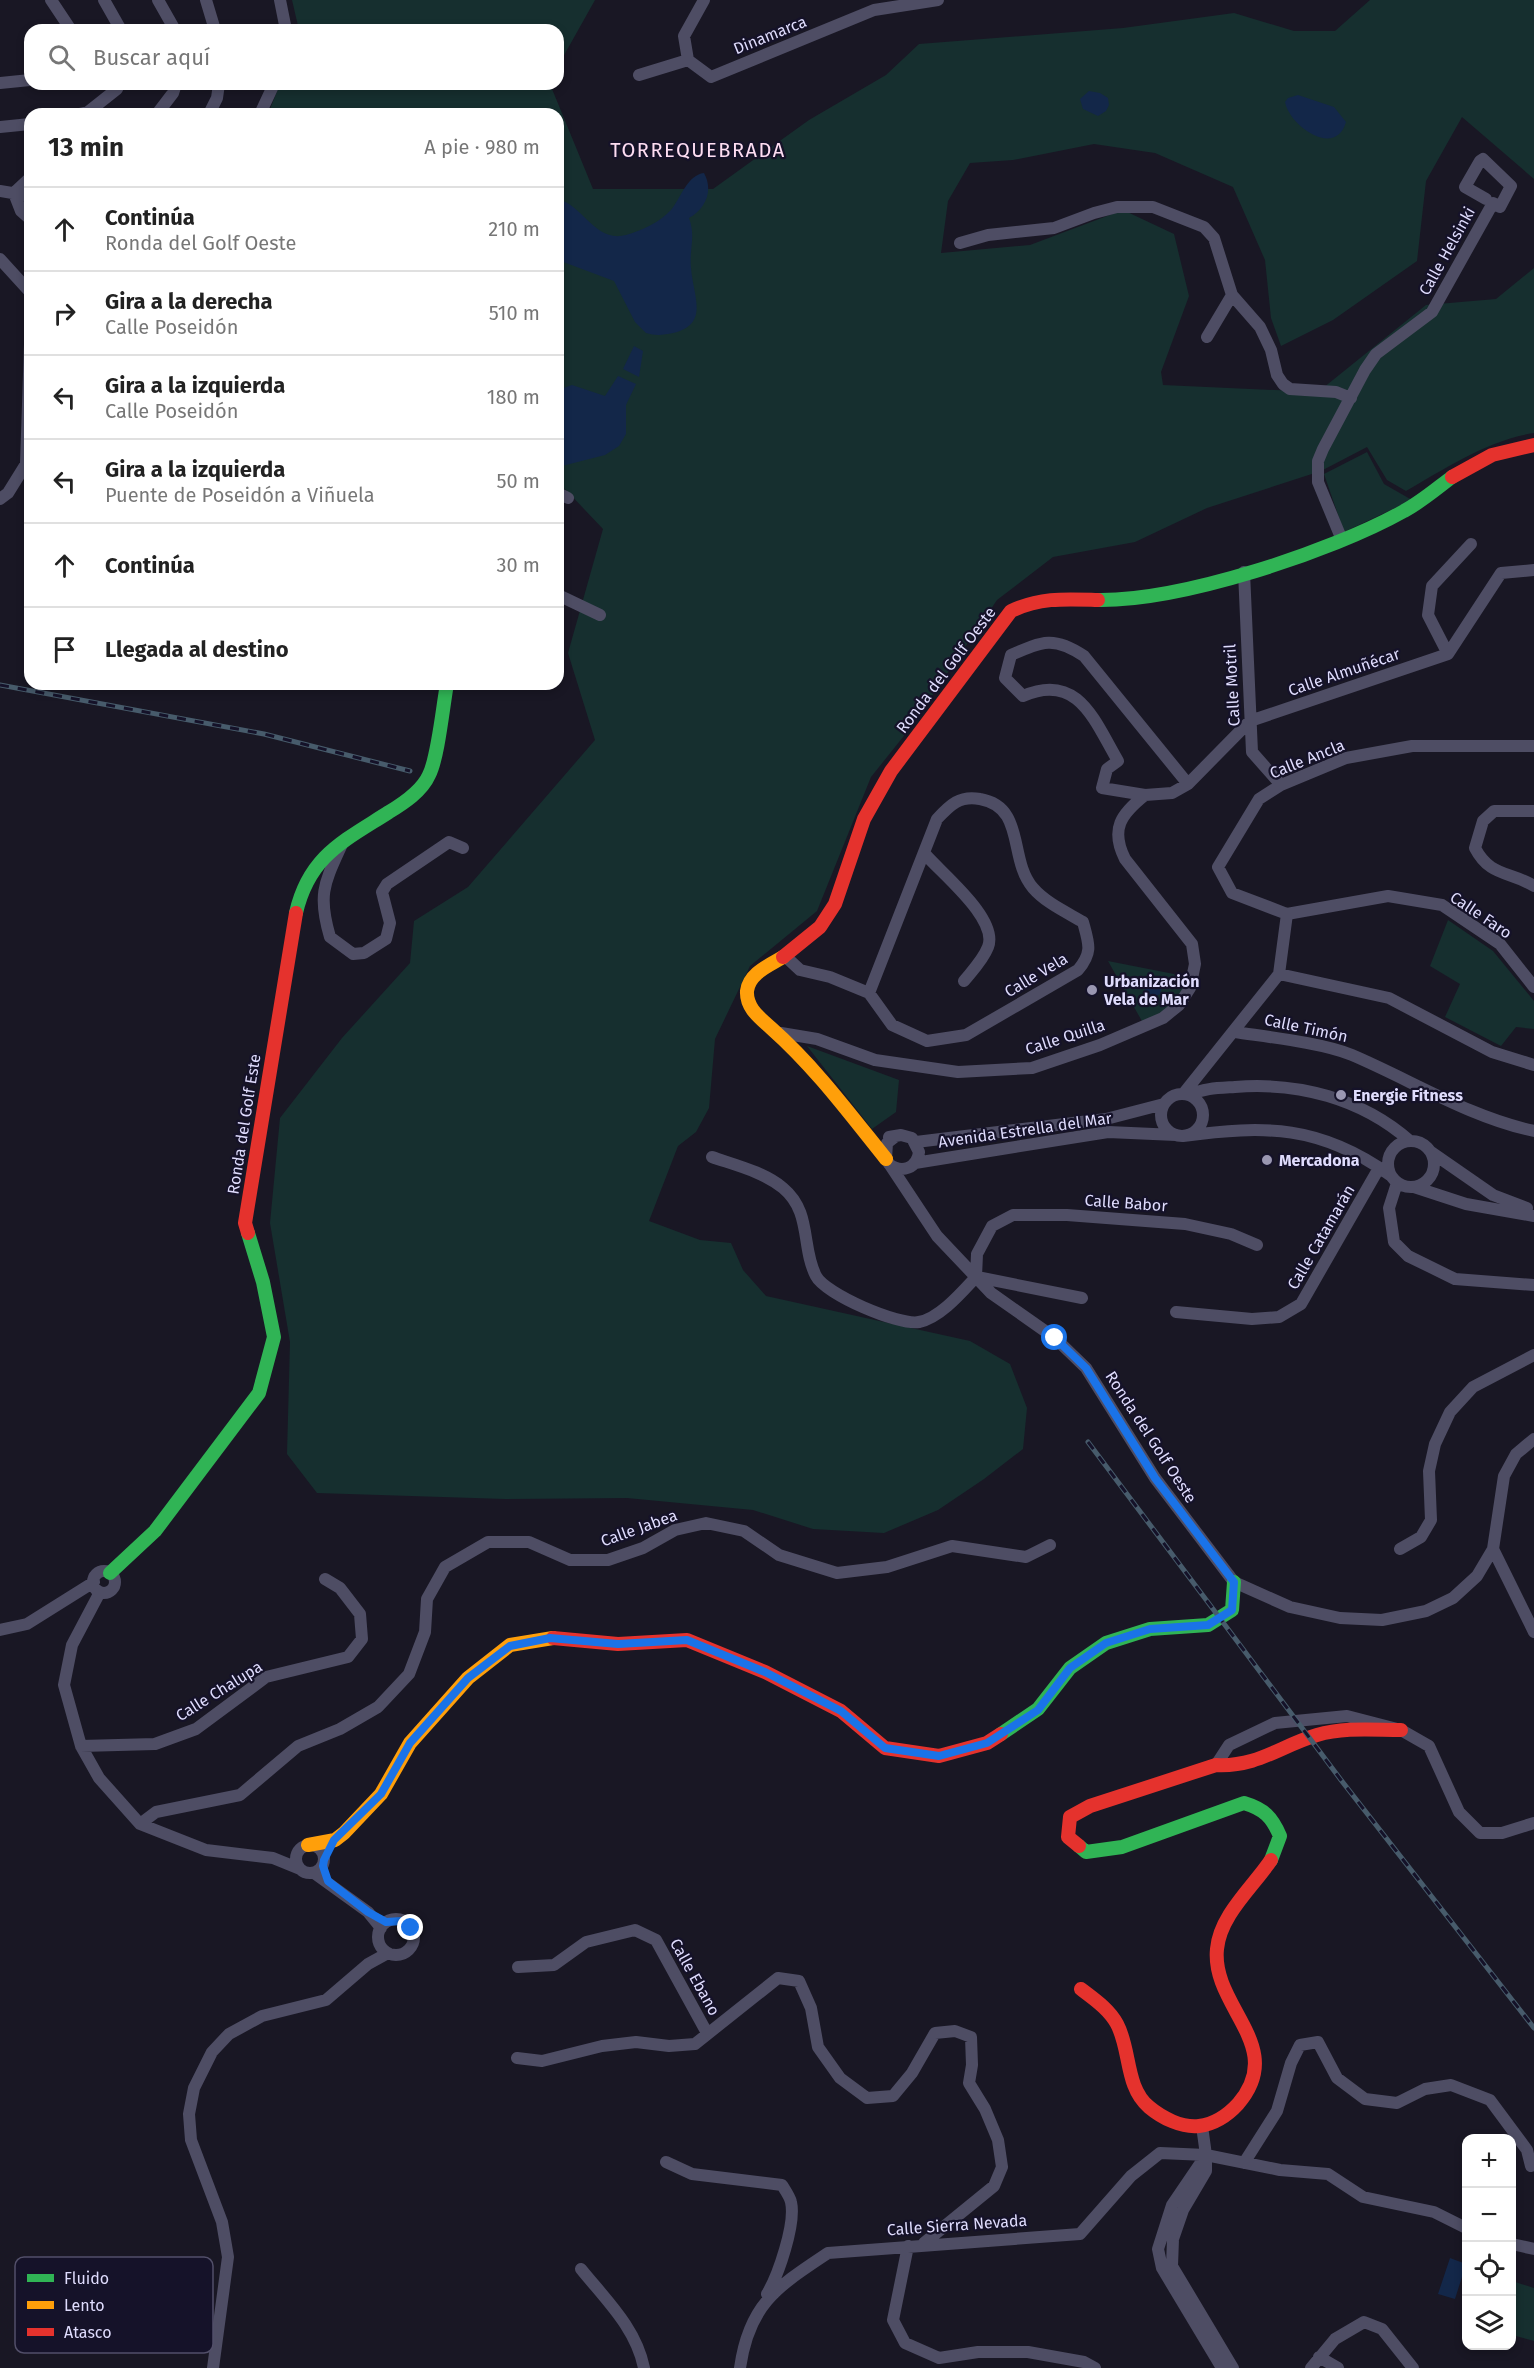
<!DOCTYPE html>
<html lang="es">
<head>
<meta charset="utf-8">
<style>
	body { margin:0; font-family:"Fira Sans",sans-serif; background:#f2f2f2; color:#222 }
	.controls { position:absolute; right:18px; bottom:18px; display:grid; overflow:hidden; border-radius:12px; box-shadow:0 3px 9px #0003 }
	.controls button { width:54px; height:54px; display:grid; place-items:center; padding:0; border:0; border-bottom:2px solid #e0e0e0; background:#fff; color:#222; font:30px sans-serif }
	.stop { position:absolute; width:18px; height:18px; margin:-14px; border:4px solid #1a73e8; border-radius:50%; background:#fff }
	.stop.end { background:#1a73e8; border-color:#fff; box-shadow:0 2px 6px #0008 }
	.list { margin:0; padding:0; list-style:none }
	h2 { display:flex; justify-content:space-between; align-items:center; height:78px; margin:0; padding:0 24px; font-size:26px }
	h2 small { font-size:20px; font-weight:400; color:#767676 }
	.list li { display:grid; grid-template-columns:39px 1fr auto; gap:18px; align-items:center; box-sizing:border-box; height:84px; padding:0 24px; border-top:2px solid #e0e0e0 }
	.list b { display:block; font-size:22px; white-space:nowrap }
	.list p { margin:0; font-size:20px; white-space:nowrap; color:#767676 }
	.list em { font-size:20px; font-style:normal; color:#767676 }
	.icon { flex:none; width:33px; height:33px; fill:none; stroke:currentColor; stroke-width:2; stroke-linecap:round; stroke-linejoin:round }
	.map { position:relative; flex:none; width:1534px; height:2368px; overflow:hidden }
	.search { position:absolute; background:#fff; box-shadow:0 3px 9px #0003; left:24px; top:24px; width:540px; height:66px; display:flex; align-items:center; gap:15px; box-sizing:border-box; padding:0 21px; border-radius:18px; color:#767676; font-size:22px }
	.panel { position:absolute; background:#fff; box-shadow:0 3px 9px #0003; left:24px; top:108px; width:540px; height:582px; border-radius:18px }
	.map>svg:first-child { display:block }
	.green { fill:#162f2f }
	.water { fill:#132749 }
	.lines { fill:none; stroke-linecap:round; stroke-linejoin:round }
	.street { stroke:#4e4d64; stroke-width:12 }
	.fast { stroke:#30b455; stroke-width:14 }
	.slow { stroke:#ff9f0a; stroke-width:14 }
	.jam { stroke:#e5322d; stroke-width:14 }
	.rail-casing { stroke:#475b6b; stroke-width:5 }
	.rail { stroke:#151229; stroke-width:3; stroke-dasharray:9; stroke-linecap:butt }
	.route { stroke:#1a73e8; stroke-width:8 }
	.poi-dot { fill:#9a97b1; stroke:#151229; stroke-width:2 }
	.labels { text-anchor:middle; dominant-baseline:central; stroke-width:4.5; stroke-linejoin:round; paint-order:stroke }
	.street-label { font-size:16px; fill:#dfdcfd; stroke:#151229 }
	.poi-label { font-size:16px; font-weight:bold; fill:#dfdcfd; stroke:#151229; text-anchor:start }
	.quarter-label { font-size:20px; letter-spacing:1.5px; fill:#fdddf2; stroke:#151229 }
	.key { fill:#151229; stroke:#524f69; stroke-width:1.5 }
	.key-label { font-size:16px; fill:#dfdcfd }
</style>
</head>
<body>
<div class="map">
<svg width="1534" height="2368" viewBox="0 0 1534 2368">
	<rect width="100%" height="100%" fill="#191724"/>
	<path class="green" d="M292,0H595L558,66V30H299Z
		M1370,0H1534V179L1462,117L1426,181L1417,261L1333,320L1281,346L1271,318L1265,260L1233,187L1155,153L1094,144L1013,160L970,163L948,201L941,253L1030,245L1123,210L1174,234L1189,296L1161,372L1163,385L1318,392L1426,305L1496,299L1534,268V433C1488,440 1446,468 1406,491L1387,480L1367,447L1321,471L1207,508L1135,542L1053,557L997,600L911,727L871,777L817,911L750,966L715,1039L709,1108L696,1132L678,1146L649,1221L700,1240L731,1243L743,1270L766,1296L970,1341L1010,1364L1027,1408L1023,1449L984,1479L938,1510L884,1533L813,1529L753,1510L627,1498L505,1499L317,1493L287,1454L290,1342L270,1223L280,1118L342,1038L410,963L414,921L468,887L595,740L568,653L603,529L566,490L558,485V114H268L280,84H550L593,189H713L809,120L886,75L919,44L1123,28L1234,13L1294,31H1335Z
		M1367,452L1384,484L1412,500L1344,532L1324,474Z
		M1448,920L1493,951L1534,1001V1029L1516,1027L1501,1046L1445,1017L1460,984L1430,966Z
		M1108,961L1174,974L1186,988L1179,1003L1143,1023Z
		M807,1046L899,1080L896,1112L872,1129Z
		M1512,2281L1534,2288V2341L1512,2335Z"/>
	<path class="water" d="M1089,91L1100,93L1108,98L1109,105L1106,111L1098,116L1083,109L1080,99Z
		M1298,95L1334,107L1346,122C1336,158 1290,127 1285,102L1288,98Z
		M704,173C714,191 705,209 689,218C696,237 689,249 691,268C693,296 710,324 673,333C664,335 655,336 646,333L635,322L614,281L558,260V199C584,206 595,243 626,235C641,231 660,222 671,210C681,198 687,175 704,173Z
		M634,346L643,351L639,377L623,369Z
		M618,376L636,384L626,405V434L619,446L605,455L558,467V390L572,385L605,396Z
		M1158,977L1163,982L1160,994L1146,1002L1143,993L1150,981Z
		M1450,2258L1466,2264L1455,2299L1438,2294Z"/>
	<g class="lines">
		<path class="street" d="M51,0L71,30
			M104,0L121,30
			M158,0L175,30
			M206,0L215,30
			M280,0L286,30
			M688,60L711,77L874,10L938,0
			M688,60L684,36L704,0
			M639,75L688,60
			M0,83L30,80
			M79,114L88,112L117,89L119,84
			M157,114L173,93L176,84
			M209,114L217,98L219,84
			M260,114L274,84
			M0,127L30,124
			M30,178L14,193L21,211L30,219
			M0,191L30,196
			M960,243L988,235L1054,228L1094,213L1117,207H1153L1204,227L1214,238L1232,295L1260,327L1271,350L1277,375L1283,384L1290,389L1336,392L1351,398
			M0,259L30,292
			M1207,337L1232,295
			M558,493L568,498
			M0,499L8,493L26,464L30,344
			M1342,540L1318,482V461L1323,449L1365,370L1376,354L1432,312L1493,203L1500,207L1511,186L1483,159L1480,161L1465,187L1486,199
			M1244,572L1252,752L1281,785
			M558,595L600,615
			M1448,654L1428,615L1432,586L1471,544
			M1188,784L1084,656C1054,636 1043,641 1011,655L1005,678L1023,696C1078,672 1094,720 1118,761L1107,769L1102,788L1145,795L1172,793L1188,784L1250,721L1448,654L1501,573L1534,570
			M1534,811H1494L1483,821L1475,848C1490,877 1510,871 1534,886
			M343,842C325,882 317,893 330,937L353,954L364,953L386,939L390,923L382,892L387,884L449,842L463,848
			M925,854C942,874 999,919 988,947C983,960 972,971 964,981
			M1287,914L1232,893L1218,867L1259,799L1281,785L1346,758L1412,746H1534
			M1287,914L1388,896L1442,905L1500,944L1534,987
			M785,956L800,970L830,977L869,993L892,1025L927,1041L966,1035L1078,970C1093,952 1089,944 1083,922C1066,912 1046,903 1033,888C1008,859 1026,807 980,799C960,795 950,805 937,819L869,993
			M1279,974L1389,998L1492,1052L1534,1065
			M1235,1032C1268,1037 1323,1043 1352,1055C1413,1081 1469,1117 1534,1131
			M781,1033L817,1039L875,1060L958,1072L1032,1068L1100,1045L1163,1018L1179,1005L1190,988L1195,964L1192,944L1125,859C1110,829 1121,814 1145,795
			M1184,1093L1279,974L1287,914
			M1161 1115a21 21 0 1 1 42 0a21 21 0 1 1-42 0Z
			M1190,1095C1204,1088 1219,1088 1235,1087C1298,1082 1361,1098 1410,1141
			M896,1136L887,1143L886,1159L937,1236L991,1293L1055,1338L1086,1368L1155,1478L1234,1582L1290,1607L1340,1618L1382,1620L1426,1611L1453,1598L1477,1576L1493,1549L1504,1476L1516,1454L1534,1439
			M1183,1136C1266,1125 1320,1125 1390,1175
			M889,1137L901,1135L912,1138L919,1152C917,1168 902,1174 889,1164
			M1388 1164a23 23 0 1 1 46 0a23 23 0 1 1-46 0Z
			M916,1142L1106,1119L1164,1104
			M1431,1152L1493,1195L1527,1208
			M712,1157C735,1165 764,1172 783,1188C812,1212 801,1247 816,1276C825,1294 899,1326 919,1322C940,1318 962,1292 976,1277L977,1254L992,1226L1013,1215H1067L1185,1224L1231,1234L1257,1245
			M915,1163L1108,1132L1176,1135
			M1397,1183L1389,1208L1394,1242L1408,1256L1455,1279L1534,1285
			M1414,1187L1466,1204L1534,1216
			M977,1277L1082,1298
			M1176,1312L1252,1319L1279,1317L1301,1304L1379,1168
			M1400,1549L1421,1537L1431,1520L1429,1471L1435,1444L1450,1412L1473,1387L1534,1355
			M1493,1549L1534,1632
			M93 1582a11 11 0 1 1 22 0a11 11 0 1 1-22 0Z
			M100,1592L72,1645L64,1685L81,1746L99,1778L140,1824L206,1850L273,1858L300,1869
			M0,1630L27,1624L94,1582
			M81,1746L155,1744L196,1729L266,1677L348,1657L362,1639L360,1614L340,1588L325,1579
			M1216,1765L1229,1745L1275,1723L1347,1716L1401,1730L1429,1746L1459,1812L1480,1833H1502L1534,1823
			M140,1824L156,1812L240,1795L298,1746L340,1729L378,1707L409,1674L425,1632L427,1599L445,1567L488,1542H529L570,1560H608L643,1548L675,1530L706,1523L744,1531L779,1555L837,1573L887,1567L952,1546L1026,1557L1050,1545
			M296 1859a14 14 0 1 1 28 0a14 14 0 1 1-28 0Z
			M314,1873L368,1912L381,1928
			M378 1937a18 18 0 1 1 36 0a18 18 0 1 1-36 0Z
			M518,1967L554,1965L586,1942L635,1930L656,1940L707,2033
			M517,2058L542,2061L602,2046L636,2042L669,2046L695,2044L778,1978L799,1981L811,2008L818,2047L840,2078L867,2098L893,2096L912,2073L935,2033L955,2031L971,2037L972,2065L969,2083L985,2109L998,2140L1002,2167L994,2186L924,2243
			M1202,2126L1206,2155
			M666,2162L692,2174L782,2185C785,2190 790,2197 791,2202C796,2224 778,2276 767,2294
			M1244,2163L1277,2111L1291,2063L1300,2045L1318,2042L1337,2078L1365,2099L1397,2103L1425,2089L1451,2085L1490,2100L1527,2150L1531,2166
			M1512,2244L1534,2249
			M908,2246L893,2320L905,2343L939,2358L978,2352H1028L1084,2362L1095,2368
			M581,2269C606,2300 636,2328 644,2368
			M1319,2357L1338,2368
			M213,2368L228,2257L222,2222L191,2140L189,2114L194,2088L212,2052L229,2034L262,2016L326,2000L368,1964L388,1953
			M740,2368C749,2304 777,2287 828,2253L1080,2234L1131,2176L1160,2153L1206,2155L1280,2170L1328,2174L1363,2197L1434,2212L1466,2228
			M1222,2368L1162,2268L1158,2249L1172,2205L1206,2155V2171L1183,2210L1173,2239L1172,2266L1233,2368
			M1311,2368L1335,2339L1364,2322L1382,2329L1413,2368"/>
		<path class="fast" d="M1098,600C1181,601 1331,552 1404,511C1421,502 1436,489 1452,477
			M296,913C309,856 344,841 389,812C404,803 422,791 429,775C438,758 443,705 447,684
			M110,1573L155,1531L259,1393L274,1337L263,1282L248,1233
			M1001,1734L1038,1709L1070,1668L1106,1643L1150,1629L1208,1625L1232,1610L1234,1582
			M1079,1846L1086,1852L1122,1847L1244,1803C1264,1809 1272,1817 1280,1836L1271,1860"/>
		<path class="slow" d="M783,957C770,965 749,973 747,991C746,1008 760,1018 771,1028C815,1067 849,1113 886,1159
			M308,1845L335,1840L344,1833L381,1794L410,1743L468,1678L510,1645L553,1638"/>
		<path class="jam" d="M1452,477L1492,455L1534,445
			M783,957L820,927L835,904L864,819L891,771L1011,611C1041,597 1066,599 1098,600
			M248,1233L245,1223L296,913
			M553,1638L618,1644L687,1640L765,1672L841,1711L885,1748L939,1756L987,1743L1001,1734
			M1079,1846L1068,1837L1070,1817L1090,1806L1216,1765C1258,1767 1280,1746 1317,1735C1344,1727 1373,1730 1401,1730
			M1081,1989C1094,1999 1109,2009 1117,2024C1131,2050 1125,2087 1149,2107C1162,2118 1182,2128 1199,2126C1215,2124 1227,2116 1238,2104C1288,2046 1211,2007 1217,1949C1220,1915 1253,1887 1271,1860"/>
		<defs>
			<path id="rail" d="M0,685L264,734L410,771
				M1088,1442L1341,1780L1534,2028"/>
		</defs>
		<use href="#rail" class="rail-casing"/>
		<use href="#rail" class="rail"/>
	</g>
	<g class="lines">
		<path class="route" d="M411,1928L402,1921L386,1922L368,1912L328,1881L323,1866L324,1860L334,1840L381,1794L410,1743L468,1678L510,1646L550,1638L618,1644L687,1640L765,1672L841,1711L885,1748L939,1756L987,1743L1038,1710L1070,1668L1106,1643L1150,1629L1208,1625L1232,1610L1234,1582L1155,1478L1086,1368L1055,1338"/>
	</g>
	<g class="poi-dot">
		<circle cx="1092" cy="990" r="6"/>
		<circle cx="1341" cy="1095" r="6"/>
		<circle cx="1267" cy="1160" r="6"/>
	</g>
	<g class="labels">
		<g class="street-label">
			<text transform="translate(770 35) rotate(-22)">Dinamarca</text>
			<text transform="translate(1447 251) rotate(-61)">Calle Helsinki</text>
			<text transform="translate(946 670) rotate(-53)">Ronda del Golf Oeste</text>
			<text transform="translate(1344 672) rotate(-19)">Calle Almuñécar</text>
			<text transform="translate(1232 685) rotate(-93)">Calle Motril</text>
			<text transform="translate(1307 759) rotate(-22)">Calle Ancla</text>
			<text transform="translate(1481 915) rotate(34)">Calle Faro</text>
			<text transform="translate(1036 975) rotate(-31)">Calle Vela</text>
			<text transform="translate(1306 1028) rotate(12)">Calle Timón</text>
			<text transform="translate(1065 1037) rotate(-18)">Calle Quilla</text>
			<text transform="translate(244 1124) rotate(-81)">Ronda del Golf Este</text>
			<text transform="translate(1025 1130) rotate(-8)">Avenida Estrella del Mar</text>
			<text transform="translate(1126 1203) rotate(4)">Calle Babor</text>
			<text transform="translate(1321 1237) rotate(-60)">Calle Catamarán</text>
			<text transform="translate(1151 1437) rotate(57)">Ronda del Golf Oeste</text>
			<text transform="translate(639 1528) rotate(-20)">Calle Jabea</text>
			<text transform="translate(219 1691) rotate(-32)">Calle Chalupa</text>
			<text transform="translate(695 1977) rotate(61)">Calle Ebano</text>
			<text transform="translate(957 2225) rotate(-4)">Calle Sierra Nevada</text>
		</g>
		<g class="poi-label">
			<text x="1104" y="981">Urbanización<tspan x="1104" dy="18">Vela de Mar</tspan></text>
			<text x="1353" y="1095">Energie Fitness</text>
			<text x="1279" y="1160">Mercadona</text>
		</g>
		<g class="quarter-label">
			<text x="698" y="150">TORREQUEBRADA</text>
		</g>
	</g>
	<rect x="15" y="2257" width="198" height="96" rx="9" class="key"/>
	<rect x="27" y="2274" width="27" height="8" fill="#30b455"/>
	<rect x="27" y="2301" width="27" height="8" fill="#ff9f0a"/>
	<rect x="27" y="2328" width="27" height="8" fill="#e5322d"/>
	<g class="key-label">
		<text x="64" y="2284">Fluido</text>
		<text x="64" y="2311">Lento</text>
		<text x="64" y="2338">Atasco</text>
	</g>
</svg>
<div class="controls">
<button>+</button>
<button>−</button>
<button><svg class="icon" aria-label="locate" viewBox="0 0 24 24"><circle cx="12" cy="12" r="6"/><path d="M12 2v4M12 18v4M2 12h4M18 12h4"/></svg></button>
<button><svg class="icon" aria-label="layers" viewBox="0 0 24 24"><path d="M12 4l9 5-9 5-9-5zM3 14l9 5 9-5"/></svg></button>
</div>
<div class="stop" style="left:1055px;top:1338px"></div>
<div class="stop end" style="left:411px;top:1928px"></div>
<div class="search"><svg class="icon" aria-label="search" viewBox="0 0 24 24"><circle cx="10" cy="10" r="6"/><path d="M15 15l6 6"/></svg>Buscar aquí</div>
<section class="panel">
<h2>13 min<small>A pie · 980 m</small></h2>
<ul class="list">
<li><svg class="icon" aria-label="ahead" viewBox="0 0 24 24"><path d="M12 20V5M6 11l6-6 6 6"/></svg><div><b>Continúa</b><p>Ronda del Golf Oeste</p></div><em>210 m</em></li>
<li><svg class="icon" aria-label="right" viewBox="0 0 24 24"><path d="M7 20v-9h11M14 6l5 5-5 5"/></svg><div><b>Gira a la derecha</b><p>Calle Poseidón</p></div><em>510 m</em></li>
<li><svg class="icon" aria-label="left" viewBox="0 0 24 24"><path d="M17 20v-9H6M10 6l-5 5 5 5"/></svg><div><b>Gira a la izquierda</b><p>Calle Poseidón</p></div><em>180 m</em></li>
<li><svg class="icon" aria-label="left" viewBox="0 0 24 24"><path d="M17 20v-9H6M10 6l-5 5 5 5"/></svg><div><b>Gira a la izquierda</b><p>Puente de Poseidón a Viñuela</p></div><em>50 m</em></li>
<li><svg class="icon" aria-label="ahead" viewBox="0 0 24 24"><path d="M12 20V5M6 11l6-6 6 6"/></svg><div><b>Continúa</b></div><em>30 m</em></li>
<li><svg class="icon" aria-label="arrive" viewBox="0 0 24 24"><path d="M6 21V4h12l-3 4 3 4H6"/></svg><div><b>Llegada al destino</b></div></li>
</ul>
</section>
</div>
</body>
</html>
